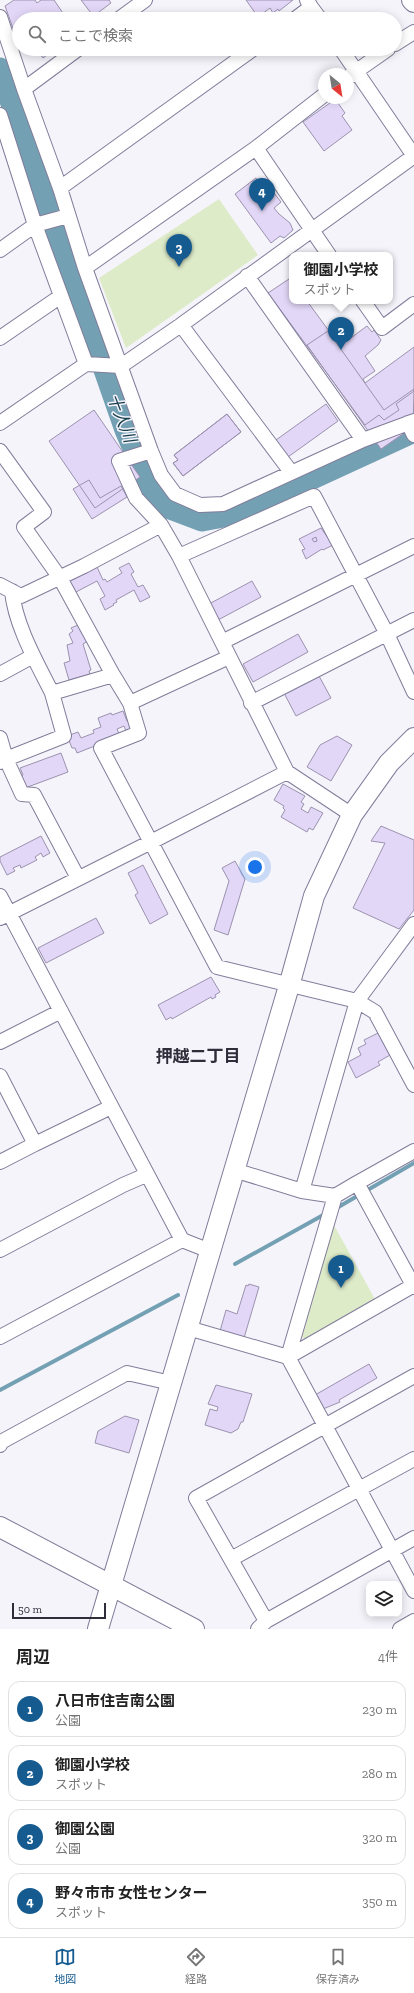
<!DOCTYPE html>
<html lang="ja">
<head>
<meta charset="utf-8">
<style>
	body { margin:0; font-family:"Zilla Slab","Noto Sans JP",serif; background:#f2f2f2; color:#222 }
	.controls { position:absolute; right:12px; bottom:12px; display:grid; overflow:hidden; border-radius:8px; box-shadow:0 2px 10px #0003 }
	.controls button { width:36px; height:36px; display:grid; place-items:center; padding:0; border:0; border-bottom:1px solid #e0e0e0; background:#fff; color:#222; font:20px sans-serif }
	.compass { position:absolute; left:318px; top:68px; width:36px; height:36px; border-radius:50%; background:#fff; box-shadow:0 2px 10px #0003; rotate:150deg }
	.scale { position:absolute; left:12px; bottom:10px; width:94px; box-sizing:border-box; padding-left:4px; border:2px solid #2f2d39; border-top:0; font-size:11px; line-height:14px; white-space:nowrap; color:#2f2d39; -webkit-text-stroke:3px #f5f4fb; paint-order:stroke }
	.you { position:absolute; left:255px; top:867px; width:14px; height:14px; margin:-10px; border:3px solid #fff; border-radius:50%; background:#1a73e8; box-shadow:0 0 0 6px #1a73e833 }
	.badge { display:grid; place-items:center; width:26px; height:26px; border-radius:50%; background:#165b90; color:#fff; font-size:13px; font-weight:700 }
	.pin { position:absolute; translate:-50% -33px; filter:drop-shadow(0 1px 2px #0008) }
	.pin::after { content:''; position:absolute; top:21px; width:14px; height:12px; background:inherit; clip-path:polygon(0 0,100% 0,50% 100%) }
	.popup { position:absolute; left:289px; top:252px; width:104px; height:52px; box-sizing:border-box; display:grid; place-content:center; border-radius:8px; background:#fff; filter:drop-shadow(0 1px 3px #0005); font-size:13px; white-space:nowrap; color:#767676 }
	.popup b { font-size:15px; color:#222 }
	.popup::after { content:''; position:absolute; left:50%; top:100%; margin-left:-8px; border:8px solid transparent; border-top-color:#fff }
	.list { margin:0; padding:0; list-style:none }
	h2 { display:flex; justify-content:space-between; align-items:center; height:52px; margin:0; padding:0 16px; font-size:17px }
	h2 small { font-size:13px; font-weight:400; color:#767676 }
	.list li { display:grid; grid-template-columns:26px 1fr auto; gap:12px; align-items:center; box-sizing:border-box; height:56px; margin:0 8px 8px; padding:0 8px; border:1px solid #e0e0e0; border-radius:12px }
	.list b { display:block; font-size:15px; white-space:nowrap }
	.list p { margin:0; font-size:13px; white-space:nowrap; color:#767676 }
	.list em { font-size:13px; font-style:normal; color:#767676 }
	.icon { flex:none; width:22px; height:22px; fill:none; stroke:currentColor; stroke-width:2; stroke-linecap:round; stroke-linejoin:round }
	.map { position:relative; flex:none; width:414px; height:1629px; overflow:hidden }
	.search { position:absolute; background:#fff; box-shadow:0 2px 10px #0003; left:12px; right:12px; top:12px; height:44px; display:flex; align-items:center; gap:10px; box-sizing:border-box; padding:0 14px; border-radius:22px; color:#767676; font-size:15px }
	.sheet { height:308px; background:#fff }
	nav { display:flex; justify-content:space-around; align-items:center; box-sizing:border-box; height:56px; border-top:1px solid #e0e0e0; background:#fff; font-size:11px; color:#767676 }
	nav a { display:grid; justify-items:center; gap:2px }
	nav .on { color:#165b90 }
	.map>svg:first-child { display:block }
	.green { fill:#ddebc9 }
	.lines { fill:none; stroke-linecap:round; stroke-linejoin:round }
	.stream { stroke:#74a0b3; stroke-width:4 }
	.river { stroke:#74a0b3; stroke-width:23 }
	.building { fill:#e2d7f7; stroke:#9c92af }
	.street-casing { stroke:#817d9a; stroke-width:16 }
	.secondary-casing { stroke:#817d9a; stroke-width:22 }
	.street { stroke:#fff; stroke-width:14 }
	.secondary { stroke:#fff; stroke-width:20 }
	.labels { text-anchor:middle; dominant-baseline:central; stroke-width:3; stroke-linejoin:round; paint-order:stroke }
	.water-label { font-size:17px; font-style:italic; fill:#163d4c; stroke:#f5f4fb }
	.neighbourhood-label { font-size:17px; font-weight:bold; fill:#2f2d39; stroke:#f5f4fb }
</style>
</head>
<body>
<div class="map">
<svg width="414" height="1629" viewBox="0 0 414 1629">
	<rect width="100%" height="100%" fill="#f5f4fb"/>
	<path class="green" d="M219,199L258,255L126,348L99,278Z
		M334,1225L376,1301L306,1340L302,1337Z"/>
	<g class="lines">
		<path class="stream" d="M335,1209L414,1163
			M235,1264L325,1214
			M0,1390L178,1295"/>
		<path class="river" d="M0,69L126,430L153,493L165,506L202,520L234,514L414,431"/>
	</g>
	<path class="building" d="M14,0H35L37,3L41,0H54L67,19H19V45L5,6Z
		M81,0H109L111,3L95,15L91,13Z
		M246,0H293L279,11L278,9L273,13L270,8L258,17Z
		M36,49H55L43,58Z
		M337,98L343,99L338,103L345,113L342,116L352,130L324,151L303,122Z
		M256,178L266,193L271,189L281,202L274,208L279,214L290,223L293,230L284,238L280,236L271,243L235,194Z
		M292,277V301H307L340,346L367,326L372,332L374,330L381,340L378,345L365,356L375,371L363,379L365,383L414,347V391L396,404L399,410L384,420L379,415L365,425L268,293Z
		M328,331L384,410L414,389L413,427L381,449L307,345Z
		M326,404L338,421L288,457L276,440Z
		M94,410L140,477L95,508L49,441Z
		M227,414L241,432L183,476L173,463L178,460L174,455Z
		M227,414L241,432L183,476L173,463L178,460L174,455Z
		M89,480L100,498L121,486L127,497L92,519L73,489Z
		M321,528L333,545L323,550L322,549L306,559L302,550L305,549L299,539Z
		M316,537L317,541L314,542L312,539Z
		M129,563L134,572L131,574L138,587L143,585L150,597L140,602L134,590L116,600L117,602L113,604L114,605L105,610L100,599L105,596L97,581L74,593L68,582L97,567L103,580L105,579L107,582L122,573L119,568Z
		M252,581L261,597L218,620L209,604Z
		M78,625L88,641L83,644L91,670L89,671L90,674L69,680L64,663L70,661L67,645L73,643L69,634L73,631L71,628Z
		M298,634L308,652L253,682L243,664Z
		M319,676L331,698L296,716L284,693Z
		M123,711L127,721L130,720L133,728L126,731L124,726L117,729L120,736L77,753L75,748H72L68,738L70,735L78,732L81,738L94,733L93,730L101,727L98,718L111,713L112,715Z
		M337,736L352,745L331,781L307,767L320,745Z
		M61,753L68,772L25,788L21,776L23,775L20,768Z
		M283,784L305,796L301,802L304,804L301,809L308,813L311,807L323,813L313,830L309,828L307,832L281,817L285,810L283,808L284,806L274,800Z
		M381,826L414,840V910L399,929L353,908L385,843L371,841Z
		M41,836L50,853L43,857L41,853L35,857L37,860L21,868L20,865L13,868L15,871L7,875L0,861V857Z
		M235,861L245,879L228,935L214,930L229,881L222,868Z
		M143,865L168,914L150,924L135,895L138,893L128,873Z
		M96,918L104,933L46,963L38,948Z
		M211,977L220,992L215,995L216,997L212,999L211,997L172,1019L171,1017L166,1020L158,1005Z
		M378,1033L390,1055L378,1062L380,1065L356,1078L348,1062L361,1055L358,1048L366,1044L364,1040Z
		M249,1284L259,1287L244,1338L220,1331L226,1310L237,1314L246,1285L248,1286Z
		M369,1364L377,1378L339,1400L340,1402L323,1409L315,1395Z
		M216,1385L252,1394L243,1422H241L238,1429L231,1433L205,1425L210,1409L217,1411L218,1407L208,1404Z
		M125,1416L139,1420L129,1453L95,1443L98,1431Z"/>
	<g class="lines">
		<defs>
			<path id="street" d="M311,7L320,19
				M0,17L24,89L60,188L85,268L151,451L161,475L175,494L200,505L223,504L363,440L414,421
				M119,19L145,0
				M295,19L311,7L307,0
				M395,44L414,32
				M341,49L414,156
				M348,77L388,49
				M24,89L78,49
				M0,115L35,225L86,364L0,423
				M256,148L329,255
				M60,188L253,49
				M0,250L35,225L68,216
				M85,268L256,148L324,95
				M247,276L363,440
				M363,301L382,328L414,304
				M181,325L291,472
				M0,338L61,296
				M86,364L121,366L181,325L414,156
				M408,423L414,435
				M0,451L44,512L24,527L60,578L113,675
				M151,451L119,461L136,498L161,525L179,556L314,496L387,634L414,692
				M179,556L287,772
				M0,585L21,596L84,566L161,525
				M12,591C15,625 37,663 52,693
				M222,642L414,546
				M0,674L33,656
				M130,703L229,657
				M251,703L414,620
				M0,738L6,759L64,736L52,693L113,675L130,703L139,733L101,748L217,967L357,1001L302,1191L234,1170
				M0,762L6,759L22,794L34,795L78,878
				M0,896L182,1240L210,1251
				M0,918L151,842L287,772L352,815
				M414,924L357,1001L375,1012L414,1085
				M0,1042L61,1011
				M0,1076L35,1144L111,1107
				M414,1151L357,1183L414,1287
				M0,1162L35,1144
				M335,1196L357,1183
				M0,1250L123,1185L146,1175
				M188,1328L288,1357L414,1591
				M0,1337L182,1240
				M288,1357L335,1196L302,1191
				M288,1357L414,1285
				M0,1445L1,1442L127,1373L171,1383
				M231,1559L414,1459
				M266,1621L414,1538
				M258,1629L266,1621L196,1498L414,1376
				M400,1629L414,1621"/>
			<path id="secondary" d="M412,0L414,2
				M0,1527L194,1629
				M98,1629L289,986L314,896L352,815L389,763L414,738"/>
		</defs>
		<use href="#street" class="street-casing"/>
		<use href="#secondary" class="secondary-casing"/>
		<use href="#street" class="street"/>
		<use href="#secondary" class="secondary"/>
	</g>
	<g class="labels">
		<g class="water-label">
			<text transform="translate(122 418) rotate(69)">十人川</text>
		</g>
		<g class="neighbourhood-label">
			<text x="198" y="1056">押越二丁目</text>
		</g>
	</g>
</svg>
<div class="controls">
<button><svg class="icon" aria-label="layers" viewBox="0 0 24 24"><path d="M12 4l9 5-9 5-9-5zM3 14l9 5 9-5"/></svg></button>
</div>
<svg class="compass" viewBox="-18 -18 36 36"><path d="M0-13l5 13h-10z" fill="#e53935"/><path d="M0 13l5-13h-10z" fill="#767676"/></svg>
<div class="scale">50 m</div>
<div class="you"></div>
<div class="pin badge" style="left:341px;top:1288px">1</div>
<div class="pin badge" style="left:341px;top:350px">2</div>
<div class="popup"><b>御園小学校</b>スポット</div>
<div class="pin badge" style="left:179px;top:267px">3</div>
<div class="pin badge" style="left:262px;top:211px">4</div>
<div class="search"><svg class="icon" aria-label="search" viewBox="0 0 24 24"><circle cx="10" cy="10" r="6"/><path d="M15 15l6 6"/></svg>ここで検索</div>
</div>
<section class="sheet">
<h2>周辺<small>4件</small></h2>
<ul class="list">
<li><span class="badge">1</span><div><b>八日市住吉南公園</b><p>公園</p></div><em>230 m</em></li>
<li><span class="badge">2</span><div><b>御園小学校</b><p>スポット</p></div><em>280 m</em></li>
<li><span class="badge">3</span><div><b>御園公園</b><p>公園</p></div><em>320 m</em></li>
<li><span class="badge">4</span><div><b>野々市市 女性センター</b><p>スポット</p></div><em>350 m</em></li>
</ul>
</section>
<nav>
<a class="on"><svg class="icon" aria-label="map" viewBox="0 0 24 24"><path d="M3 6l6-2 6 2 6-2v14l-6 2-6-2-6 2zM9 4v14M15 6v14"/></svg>地図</a>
<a><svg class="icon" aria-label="directions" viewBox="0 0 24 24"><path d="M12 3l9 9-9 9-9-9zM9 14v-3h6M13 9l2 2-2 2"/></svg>経路</a>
<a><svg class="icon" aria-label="saved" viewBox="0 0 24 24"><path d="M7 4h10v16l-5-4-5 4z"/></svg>保存済み</a>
</nav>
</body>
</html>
